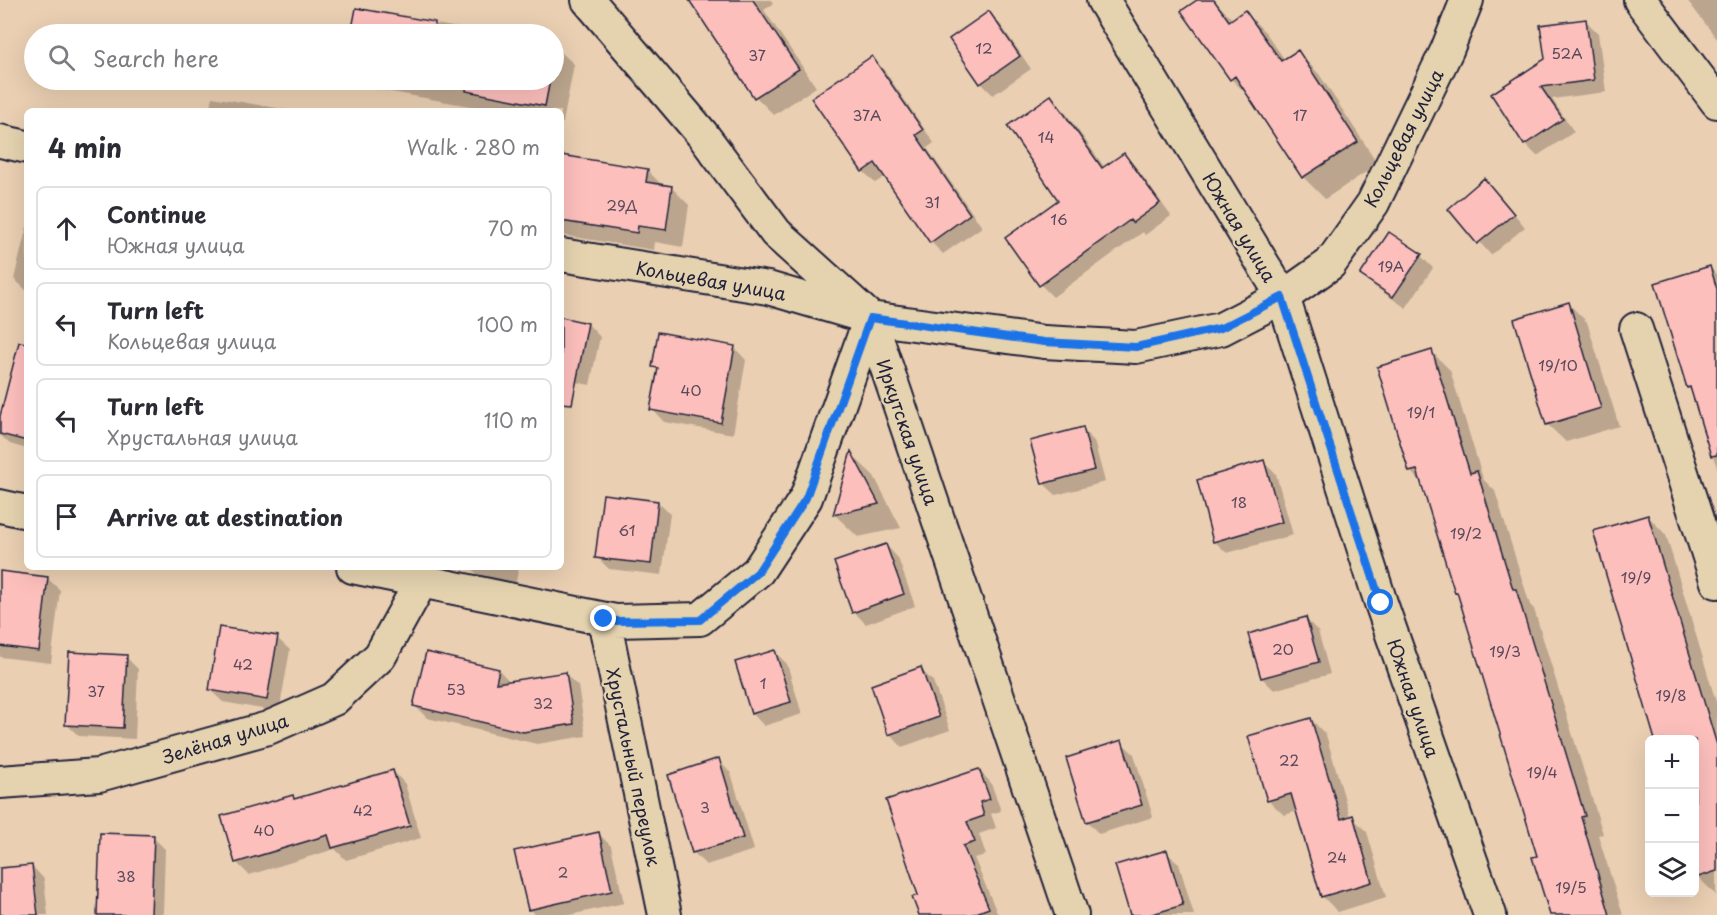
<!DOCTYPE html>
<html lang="en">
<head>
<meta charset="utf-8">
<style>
	body { margin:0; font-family:"Playpen Sans",sans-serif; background:#f2f2f3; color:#2b2b33 }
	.controls { position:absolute; right:18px; bottom:18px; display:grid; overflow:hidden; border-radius:9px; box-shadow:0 6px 24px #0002 }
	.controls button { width:54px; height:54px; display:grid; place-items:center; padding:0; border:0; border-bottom:2px solid #e1e1e2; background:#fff; color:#2b2b33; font:30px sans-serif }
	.stop { position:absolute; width:18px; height:18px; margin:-14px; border:4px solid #1a73e8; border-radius:50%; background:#fff }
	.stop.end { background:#1a73e8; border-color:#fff; box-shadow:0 2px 6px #0008 }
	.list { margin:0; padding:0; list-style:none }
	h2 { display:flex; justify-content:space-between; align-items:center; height:78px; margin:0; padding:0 24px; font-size:26px }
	h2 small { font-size:20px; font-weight:400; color:#7c7c81 }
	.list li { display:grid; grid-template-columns:39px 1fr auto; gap:18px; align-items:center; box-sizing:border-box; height:84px; margin:0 12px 12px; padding:0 12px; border:2px solid #e1e1e2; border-radius:9px }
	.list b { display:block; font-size:22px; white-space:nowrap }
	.list p { margin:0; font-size:20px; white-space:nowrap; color:#7c7c81 }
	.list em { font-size:20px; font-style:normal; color:#7c7c81 }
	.icon { flex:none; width:33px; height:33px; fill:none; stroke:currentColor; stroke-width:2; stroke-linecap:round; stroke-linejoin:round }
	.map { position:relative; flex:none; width:1717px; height:915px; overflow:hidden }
	.search { position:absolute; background:#fff; box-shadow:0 6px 24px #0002; left:24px; top:24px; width:540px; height:66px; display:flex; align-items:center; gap:15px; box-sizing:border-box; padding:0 21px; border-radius:33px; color:#7c7c81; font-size:22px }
	.panel { position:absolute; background:#fff; box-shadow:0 6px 24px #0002; left:24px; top:108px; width:540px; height:462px; border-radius:9px }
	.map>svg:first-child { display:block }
	.shadow { fill:#0003 }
	.building { fill:#fcbfbc; stroke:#22223b; stroke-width:1.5 }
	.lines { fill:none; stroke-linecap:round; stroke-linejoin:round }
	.minor-casing { stroke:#22223b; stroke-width:36 }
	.minor { stroke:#e5d3b0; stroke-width:32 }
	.route { stroke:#1a73e8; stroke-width:8 }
	.labels { text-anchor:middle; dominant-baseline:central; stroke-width:4.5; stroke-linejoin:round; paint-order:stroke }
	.number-label { font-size:15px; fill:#58495b }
	.street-label { font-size:18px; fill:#22223b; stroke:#e5d3b0 }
</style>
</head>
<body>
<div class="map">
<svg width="1717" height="915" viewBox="0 0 1717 915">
	<rect width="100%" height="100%" fill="#eacfb2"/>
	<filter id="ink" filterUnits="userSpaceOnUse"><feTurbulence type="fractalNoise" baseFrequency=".0167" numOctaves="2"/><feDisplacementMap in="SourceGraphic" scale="12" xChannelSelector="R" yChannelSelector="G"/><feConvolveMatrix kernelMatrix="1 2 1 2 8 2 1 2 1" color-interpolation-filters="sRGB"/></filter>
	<g filter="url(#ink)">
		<path class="shadow" d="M690,0H771L773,4L764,10L816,87L774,115L756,97Z
			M1199,0H1214L1233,20L1245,12L1266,33L1285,60L1298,52L1319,74L1378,164L1325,199L1303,177L1253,100L1231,79Z
			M1687,0H1717V39Z
			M357,10L492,34H352Z
			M989,13L1001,25L1031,69L993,95L981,83Z
			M1586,21L1598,33L1606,92L1552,99L1574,132L1537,156L1525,144L1546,60Z
			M554,46L574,64L563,123H561V111H497L364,87L357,80H554Z
			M872,58L884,70L934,143L927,148L982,227L943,254L931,242L886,176L875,183L863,171Z
			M212,97L294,111H210Z
			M1051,97L1063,109L1105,168L1124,155L1136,167L1171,216L1145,235L1143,232L1053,297L1041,285L1060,201Z
			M561,156L647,170L663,186L672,188L689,205L683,247L655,242L654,250L561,235Z
			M1496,192L1525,227L1491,255L1450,209Z
			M27,226V291L14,279Z
			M1421,256L1433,268L1406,308L1375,287L1362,275Z
			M1710,268L1717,275V468L1694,393L1688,388L1657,284Z
			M1569,304L1587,322L1619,426L1566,442L1547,424Z
			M561,319L588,324L600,337L590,385L561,379Z
			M734,347L746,360L733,434L664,422L652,409L659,372L654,366Z
			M1431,351L1450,370L1483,479L1495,491L1530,605L1534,609L1603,834L1598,835L1623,915H1552L1539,857L1460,596L1456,592L1422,483L1410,471Z
			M27,360V449L10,444L0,435V422Z
			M1082,429L1094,441L1105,482L1056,495L1043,483Z
			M851,454L874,476L901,528L858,537L834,514Z
			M1263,462L1276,474L1293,535L1227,553L1214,541Z
			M658,502L670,514L662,575L609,569L597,557Z
			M1648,516L1666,535L1717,705L1716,895L1698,877L1694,866V740Z
			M886,545L898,558L915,606L866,624L854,612Z
			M470,567H519L515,586L482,579Z
			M0,573L47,578L60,590L51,663L0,657Z
			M1306,619L1318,631L1330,674L1274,690L1262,678Z
			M277,638L290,650L279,712L223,702L210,690Z
			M774,651L787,664L802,714L764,726L752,713Z
			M126,657L138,669L135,739L79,736L66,724Z
			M920,669L933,681L950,730L902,747L890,734L873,686Z
			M499,670L511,683L565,674L578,686L586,736L537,744L427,718L415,706Z
			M1311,719L1326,735L1350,817H1352L1367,832L1386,897L1338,912L1323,897L1298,811L1284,815L1268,800Z
			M1121,742L1134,754L1153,817L1099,834L1087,821Z
			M718,760L731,773L754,850L706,865L693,852Z
			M979,770L991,783L1001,811L991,814L996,828L979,834L986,855L974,858L998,915H921L920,896Z
			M393,771L405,784L421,838L346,860L335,849L249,875L236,862L292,796L296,800Z
			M598,833L611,846L624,903L570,915H535L529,909Z
			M153,837L165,849L163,915H99Z
			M1166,852L1179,864L1194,915H1131Z
			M32,866L44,879L48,915H0V870Z"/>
		<path class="building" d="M689,0H753L799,69L754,98Z
			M1197,0H1214L1229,21L1245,10L1281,61L1298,50L1358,142L1302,178L1235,76L1230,80L1181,11Z
			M356,8L435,22L434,34H351Z
			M989,11L1020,56L980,84L949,39Z
			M1586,19L1594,80L1541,87L1563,119L1524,145L1491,94L1545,59L1540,25Z
			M872,56L923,130L916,135L970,214L930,243L875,163L862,172L811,98Z
			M467,80H550L545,106L466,91Z
			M1051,95L1102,168L1124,153L1160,203L1132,223L1130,220L1039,286L1005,238L1058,200L1007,126Z
			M561,155L648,169L646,182L672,186L666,230L638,226L637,233L561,221Z
			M1484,178L1514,214L1477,244L1448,209Z
			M1389,232L1422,254L1393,297L1360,275Z
			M1710,266L1717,289V455L1711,456L1690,387L1687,388L1655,283Z
			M1569,302L1601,408L1546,425L1514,319Z
			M561,317L588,323L572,404L561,403Z
			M658,332L735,346L721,423L650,410L658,368L652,367Z
			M19,342L27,343V441L0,434V416Z
			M1432,350L1470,473L1477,471L1513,589H1516L1585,816L1581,817L1610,915H1550L1532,857L1537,856L1457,592L1455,593L1417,470L1409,472L1377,367Z
			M1083,427L1094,470L1042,484L1030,441Z
			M851,451L879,504L833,515Z
			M1264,460L1282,522L1213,542L1197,480Z
			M603,494L658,501L651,564L595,558Z
			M1648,515L1717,745V871L1695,878V740H1655L1593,531Z
			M886,544L904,594L852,613L834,562Z
			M0,571L48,577L39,651L0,646Z
			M1306,617L1319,662L1261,678L1248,634Z
			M219,627L278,636L267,700L209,690Z
			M775,650L791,702L751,714L735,662Z
			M69,652L127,655L123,728L65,725Z
			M426,652L499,669L496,683L566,672L574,724L523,732L413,706Z
			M921,667L939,717L888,735L871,685Z
			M1311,718L1341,819L1353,815L1372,882L1321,897L1291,794L1267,801L1248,736Z
			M1122,740L1142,805L1086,822L1066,758Z
			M719,758L743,838L692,853L668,775Z
			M979,769L990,799L980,802L984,816L967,822L975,842L963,846L989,908L971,915H919L912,897L918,895L886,800Z
			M393,770L410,826L332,848L328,835L235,863L221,816L293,795L294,799Z
			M599,832L612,891L528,910L514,851Z
			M100,833L154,835L151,915H97Z
			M1167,850L1183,905L1149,915H1130L1115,865Z
			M32,865L38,915H0V868Z"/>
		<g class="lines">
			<defs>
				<path id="minor" d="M588,0L702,134L776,233L870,318L1072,915
					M1103,0L1283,297L1381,603L1490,915
					M1640,0L1717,102
					M0,141L27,147
					M561,255L768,288L870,318L1044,342L1136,347L1221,329L1283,297L1330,264L1373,203L1447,50L1467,0
					M1636,329L1717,582
					M0,506L27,512
					M353,567L615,621L700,619L758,571L806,498L870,318
					M604,619L665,915
					M0,782L99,775L268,728L334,699L380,656L422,580"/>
			</defs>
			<use href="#minor" class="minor-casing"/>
			<use href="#minor" class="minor"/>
		</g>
	</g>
	<g class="lines" filter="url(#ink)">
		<path class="route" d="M604,619L615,621L700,620L758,572L806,498L870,318L1044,342L1136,347L1221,328L1282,297L1381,603"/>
	</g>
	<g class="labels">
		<g class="number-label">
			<text x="984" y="47">12</text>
			<text x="1567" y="52">52А</text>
			<text x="757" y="54">37</text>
			<text x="867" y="114">37А</text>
			<text x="1300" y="114">17</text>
			<text x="1046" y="136">14</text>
			<text x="932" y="201">31</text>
			<text x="622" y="204">29Д</text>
			<text x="1059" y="218">16</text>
			<text x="1391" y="265">19А</text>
			<text x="1558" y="364">19/10</text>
			<text x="691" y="389">40</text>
			<text x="1421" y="411">19/1</text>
			<text x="1239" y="501">18</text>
			<text x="627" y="529">61</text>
			<text x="1466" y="532">19/2</text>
			<text x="1636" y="576">19/9</text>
			<text x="1283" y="648">20</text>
			<text x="1505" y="650">19/3</text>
			<text x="243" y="663">42</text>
			<text x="763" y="682">1</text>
			<text x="456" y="688">53</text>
			<text x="96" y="690">37</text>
			<text x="1671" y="694">19/8</text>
			<text x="543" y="702">32</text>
			<text x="1289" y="759">22</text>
			<text x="1542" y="771">19/4</text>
			<text x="705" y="806">3</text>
			<text x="363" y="809">42</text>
			<text x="264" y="829">40</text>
			<text x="1337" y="856">24</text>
			<text x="563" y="871">2</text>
			<text x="126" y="875">38</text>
			<text x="1571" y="886">19/5</text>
		</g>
		<g class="street-label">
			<text transform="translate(1403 138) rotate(-63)">Кольцевая улица</text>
			<text transform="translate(1240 227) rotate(59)">Южная улица</text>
			<text transform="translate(711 280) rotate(10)">Кольцевая улица</text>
			<text transform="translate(908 432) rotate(71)">Иркутская улица</text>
			<text transform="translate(1414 698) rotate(71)">Южная улица</text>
			<text transform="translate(225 738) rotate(-17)">Зелёная улица</text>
			<text transform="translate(634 767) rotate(78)">Хрустальный переулок</text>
		</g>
	</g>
</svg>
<div class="controls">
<button>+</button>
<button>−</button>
<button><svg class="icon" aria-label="layers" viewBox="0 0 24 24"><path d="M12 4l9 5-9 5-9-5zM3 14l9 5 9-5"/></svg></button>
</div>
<div class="stop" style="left:1381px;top:603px"></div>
<div class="stop end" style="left:604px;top:619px"></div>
<div class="search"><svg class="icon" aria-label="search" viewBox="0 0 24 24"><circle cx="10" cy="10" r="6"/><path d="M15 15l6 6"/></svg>Search here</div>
<section class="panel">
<h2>4 min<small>Walk · 280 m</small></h2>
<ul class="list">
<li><svg class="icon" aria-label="ahead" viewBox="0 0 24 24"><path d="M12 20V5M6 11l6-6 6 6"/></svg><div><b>Continue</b><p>Южная улица</p></div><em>70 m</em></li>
<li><svg class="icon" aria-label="left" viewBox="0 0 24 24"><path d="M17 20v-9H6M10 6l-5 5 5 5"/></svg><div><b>Turn left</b><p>Кольцевая улица</p></div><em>100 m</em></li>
<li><svg class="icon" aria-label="left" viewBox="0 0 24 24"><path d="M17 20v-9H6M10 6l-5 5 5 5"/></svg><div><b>Turn left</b><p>Хрустальная улица</p></div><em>110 m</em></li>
<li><svg class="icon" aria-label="arrive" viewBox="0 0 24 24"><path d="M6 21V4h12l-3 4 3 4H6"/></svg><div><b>Arrive at destination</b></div></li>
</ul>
</section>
</div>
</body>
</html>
